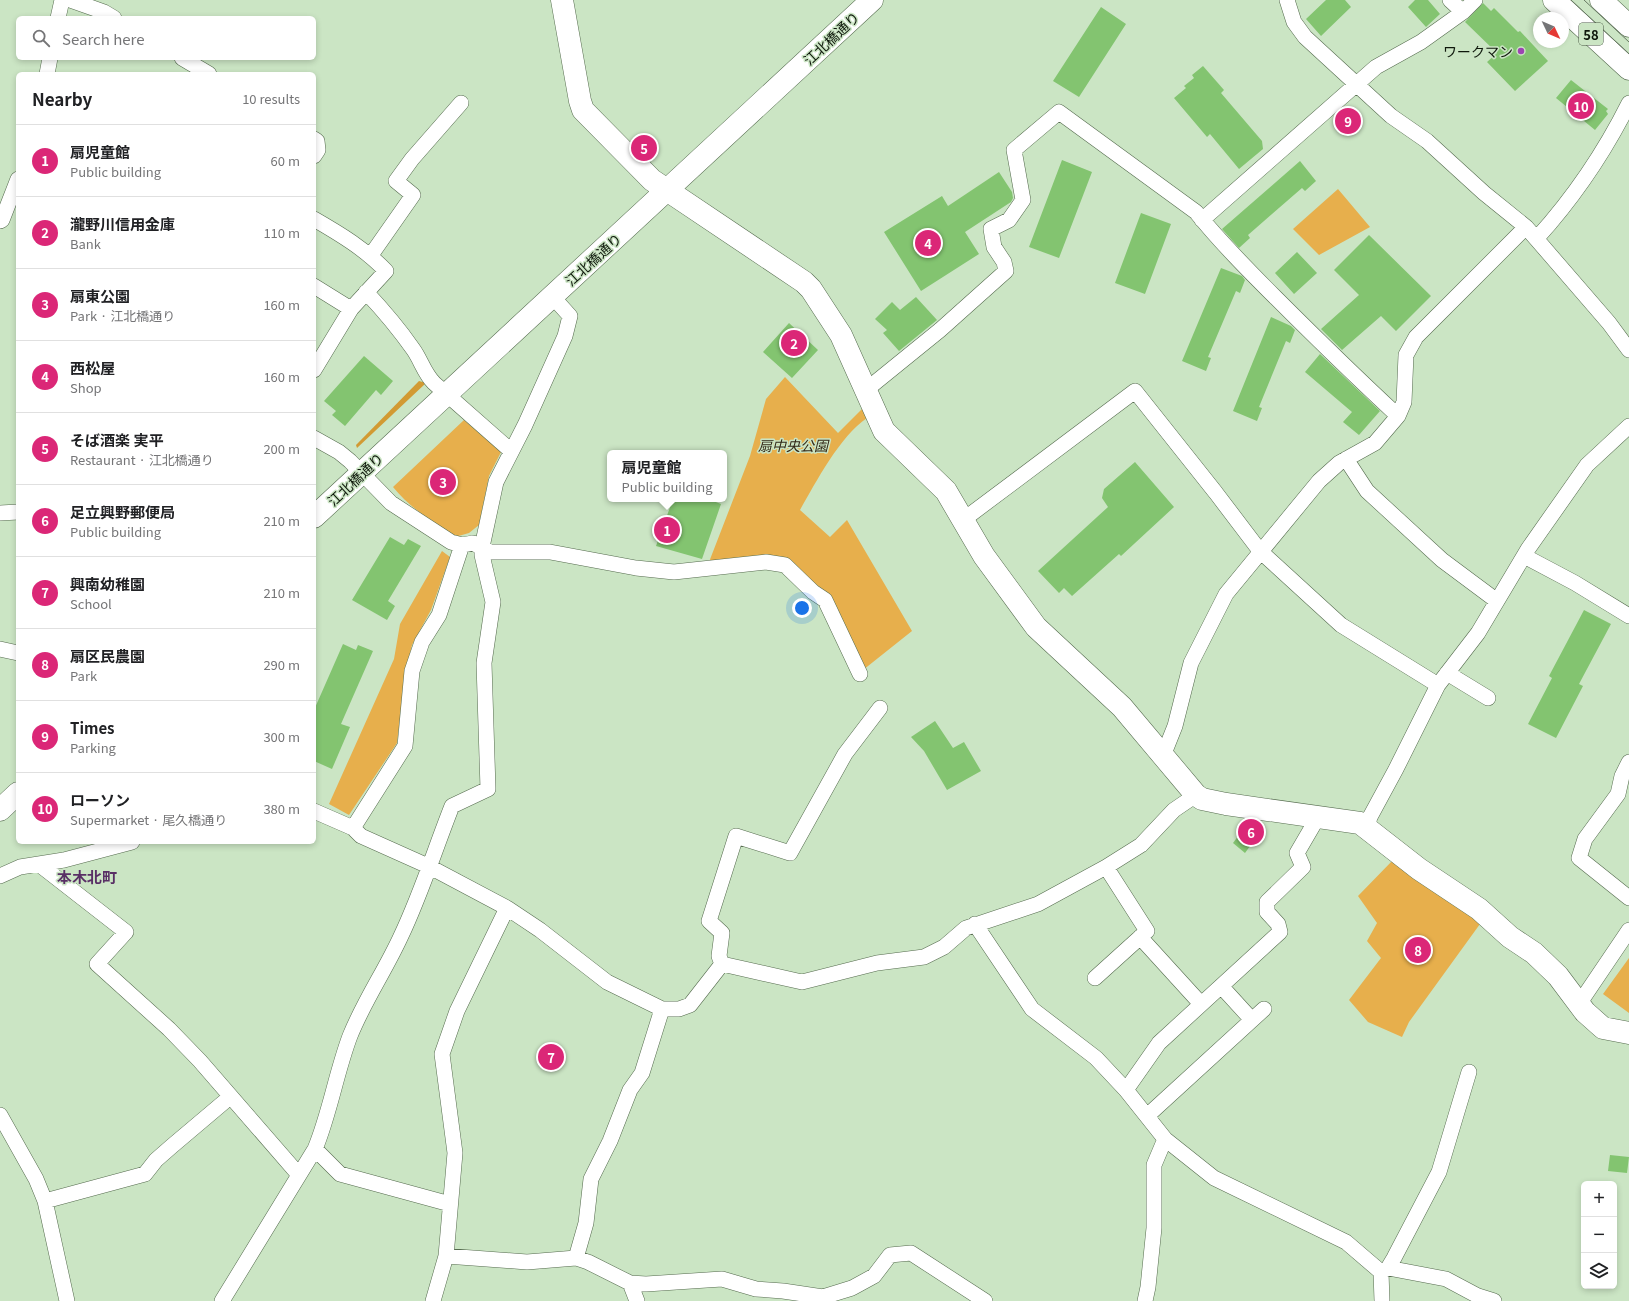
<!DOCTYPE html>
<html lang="en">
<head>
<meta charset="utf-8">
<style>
	body { margin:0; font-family:Georgia,"Noto Sans JP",serif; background:#f2f2f2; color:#202124 }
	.controls { position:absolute; right:12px; bottom:12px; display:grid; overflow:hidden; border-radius:6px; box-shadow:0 2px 6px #0003 }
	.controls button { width:36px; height:36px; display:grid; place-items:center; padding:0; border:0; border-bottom:1px solid #e0e0e0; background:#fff; color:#202124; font:20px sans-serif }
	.compass { position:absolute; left:1533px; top:12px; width:36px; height:36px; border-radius:50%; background:#fff; box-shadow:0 2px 6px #0003; rotate:134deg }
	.you { position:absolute; left:802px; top:608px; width:14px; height:14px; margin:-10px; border:3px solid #fff; border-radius:50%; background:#1a73e8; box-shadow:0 0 0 6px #1a73e833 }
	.badge { display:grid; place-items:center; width:26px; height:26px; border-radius:50%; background:#db2777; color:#fff; font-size:13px; font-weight:700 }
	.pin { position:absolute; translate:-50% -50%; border:2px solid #fff; box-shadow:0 1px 4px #0006 }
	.popup { position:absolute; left:607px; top:450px; width:120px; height:52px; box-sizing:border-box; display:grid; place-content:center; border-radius:6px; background:#fff; filter:drop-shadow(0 1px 3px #0005); font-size:13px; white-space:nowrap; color:#757577 }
	.popup b { font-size:15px; color:#202124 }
	.popup::after { content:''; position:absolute; left:50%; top:100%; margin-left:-8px; border:8px solid transparent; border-top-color:#fff }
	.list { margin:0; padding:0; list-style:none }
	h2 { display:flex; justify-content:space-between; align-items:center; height:52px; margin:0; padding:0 16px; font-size:17px }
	h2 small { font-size:13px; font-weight:400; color:#757577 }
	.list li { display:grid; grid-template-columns:26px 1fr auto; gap:12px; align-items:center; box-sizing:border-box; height:72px; padding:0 16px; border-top:1px solid #e0e0e0 }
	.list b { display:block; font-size:15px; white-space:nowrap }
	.list p { margin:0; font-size:13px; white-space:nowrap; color:#757577 }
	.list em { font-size:13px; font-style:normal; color:#757577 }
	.icon { flex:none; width:22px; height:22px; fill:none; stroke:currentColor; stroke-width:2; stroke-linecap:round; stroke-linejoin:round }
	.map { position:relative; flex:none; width:1629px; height:1301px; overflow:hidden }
	.search { position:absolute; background:#fff; box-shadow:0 2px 6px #0003; left:16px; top:16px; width:300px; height:44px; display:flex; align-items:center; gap:10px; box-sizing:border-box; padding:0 14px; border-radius:6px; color:#757577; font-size:15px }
	.panel { position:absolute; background:#fff; box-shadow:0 2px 6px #0003; left:16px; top:72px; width:300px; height:772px; border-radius:6px }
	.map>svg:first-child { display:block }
	.green { fill:#e7af4c }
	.forest { fill:#d29a33 }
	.building { fill:#83c470 }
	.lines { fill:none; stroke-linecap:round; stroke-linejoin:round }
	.street-casing { stroke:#556b4e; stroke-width:16 }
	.secondary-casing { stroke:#556b4e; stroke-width:23 }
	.primary-casing { stroke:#556b4e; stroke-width:23 }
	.street { stroke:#fff; stroke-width:15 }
	.secondary { stroke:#fff; stroke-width:22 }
	.primary { stroke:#fff; stroke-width:22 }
	.tram { stroke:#687963; stroke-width:1 }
	.poi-dot { fill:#9c45b2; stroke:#cbe5c4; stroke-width:1.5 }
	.labels { text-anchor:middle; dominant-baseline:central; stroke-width:3; stroke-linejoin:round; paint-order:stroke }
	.shield { fill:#cbe5c4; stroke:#475542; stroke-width:1 }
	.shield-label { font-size:13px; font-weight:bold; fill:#0e170b }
	.street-label { font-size:14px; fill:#0e170b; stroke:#cbe5c4 }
	.poi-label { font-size:14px; fill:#0e170b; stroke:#cbe5c4; text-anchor:end }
	.park-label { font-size:14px; font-style:italic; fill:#322716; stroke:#cbe5c4 }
	.neighbourhood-label { font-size:15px; font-weight:bold; fill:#592f65; stroke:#cbe5c4 }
</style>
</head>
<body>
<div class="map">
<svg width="1629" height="1301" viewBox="0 0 1629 1301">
	<rect width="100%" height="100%" fill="#cbe5c4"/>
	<path class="green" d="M1338,189L1370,227L1319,255L1293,229Z
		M785,377L838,433L863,408L867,418C840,436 816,482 800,510L830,537L847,520L912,631L863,670L815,586L787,559L709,562L750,456L766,399Z
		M464,420L501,452L489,476L479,525L469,533L455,537C433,522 410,508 393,487Z
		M442,551L450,557L431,610L412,645L406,672L397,743L349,815L329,804L394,659L400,624Z
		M1393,860L1468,913L1480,924L1409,1022L1402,1037L1368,1022L1349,1000L1381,958L1367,941L1377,923L1358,896Z
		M1629,958V1013L1603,994Z"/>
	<path class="forest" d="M419,381L426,383L357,448L356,445Z"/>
	<path class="building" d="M1326,0H1345L1351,7L1321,36L1306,19Z
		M1415,0H1428L1440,14L1426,27L1408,7Z
		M1483,3L1491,11L1494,8L1518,32L1520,31L1548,61L1515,91L1487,62L1497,53L1465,22Z
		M1101,7L1126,24L1079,97L1053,81Z
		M1203,66L1224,90L1221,93L1262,141L1263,149L1239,169L1210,134L1207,137L1174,98L1186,88L1184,86L1194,78L1192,75Z
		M1571,80L1608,109L1606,111L1608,114L1595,130L1556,98Z
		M1062,160L1092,172L1059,258L1029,247Z
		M1300,161L1316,181L1305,191L1302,188L1248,235L1250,238L1239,248L1222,229Z
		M999,172L1012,192L1013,198L1011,202L965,232L979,254L921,291L884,232L942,196L948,206Z
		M1141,213L1171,224L1145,294L1115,283Z
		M1369,235L1431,296L1396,331L1381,316L1342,350L1321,329L1359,295L1334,270Z
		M1297,252L1317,273L1294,294L1275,273Z
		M1221,268L1242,276L1245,280L1240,293L1236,291L1208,357L1211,358L1206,371L1182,361Z
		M916,297L937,320L899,351L883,333L887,330L875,319L892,302L900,310Z
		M1271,317L1291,326L1295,330L1290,343L1286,341L1259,407L1262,408L1257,421L1233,411Z
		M789,323L818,350L792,378L763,352Z
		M1320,354L1380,411L1359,435L1343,422L1352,412L1305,372Z
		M364,356L393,381L381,395L376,390L345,426L332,415L336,411L324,401Z
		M1135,462L1174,507L1121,556L1119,554L1072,596L1064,588L1059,593L1038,571L1108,507L1102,498L1104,489Z
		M673,499H708L721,504L702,559L656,546Z
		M390,537L404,545L408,539L421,546L388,601L395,606L387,620L352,600Z
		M1584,610L1611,624L1579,684L1583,686L1556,738L1528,724L1552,678L1549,676Z
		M343,644L356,650L358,645L373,651L341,724L350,727L332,769L314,761V710Z
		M935,721L953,748L964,742L981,771L947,790L924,751L911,737Z
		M1250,820L1255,821L1264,827L1245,853L1233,843Z
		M1610,1155L1629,1157L1627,1173L1608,1171Z"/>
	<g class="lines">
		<defs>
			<path id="street" d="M70,0L104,12L114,18
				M1287,0L1294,22L1305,37L1391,116L1427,141L1484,193L1526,227L1609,323L1629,350
				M1450,0L1463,12
				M58,18L62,0
				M182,58L209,74
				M47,74L50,58
				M314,139L317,141L318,150L314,156
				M314,219C340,234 365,249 386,271L351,309L314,370
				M1202,220L1376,67L1421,42L1463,12L1475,0
				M0,221L2,220L18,179
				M1537,238C1575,196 1604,153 1629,103
				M371,255L413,195L396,181L412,159L461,103
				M314,286L351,309
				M366,292C383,310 399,329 413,349C421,360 424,373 434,383L511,451
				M866,390L940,330L1006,271L1004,262L994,247L991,229L1009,220L1023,200L1014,150L1059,112L1196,212C1220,242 1248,270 1275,297C1315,337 1356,377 1398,416
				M314,438L339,452L350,461L391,503L451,542L462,545L473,543L490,552H550L636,568L674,572L766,562L785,565L813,592L825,600L860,674
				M1346,459L1367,491L1442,560L1497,601
				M0,513L18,512
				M963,520L1135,391L1216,493L1260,551L1341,625L1438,685
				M1524,556L1575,583L1629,616
				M0,649L18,653
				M1447,673L1488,698
				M1163,756L1175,726L1191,663L1226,594L1319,481L1339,463L1375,443L1398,416L1404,402L1406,355L1416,337L1526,227
				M1629,762L1622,776L1618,794L1585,839L1579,858L1629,898
				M314,811L353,828L361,836L428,866L507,908L540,930L607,982L662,1009H679L690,1005L722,964L802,982L877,963L924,957L944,947L966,928L1038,904L1106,867L1141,845L1174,810L1196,795
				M1367,827L1370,817L1396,769L1438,685L1478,633L1528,549L1587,465L1629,426
				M353,828L405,746L412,671L422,642L439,615L462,545
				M40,865L126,932L97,964L169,1029L200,1061L299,1175
				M0,876L20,867L64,860L132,842
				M975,924L1032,1009L1096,1058L1126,1090L1165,1139L1214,1178L1346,1242L1381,1272
				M1140,937L1201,1004
				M722,964L719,956L722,933L709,921L736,836L790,853L845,754L880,708
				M1095,978L1147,931L1106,867
				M1221,986L1252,1020
				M1579,1004L1629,930
				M1126,1090L1159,1043L1280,932L1278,924L1267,912V902L1303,867L1297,853L1318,817
				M0,1115L36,1179L45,1201L67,1301
				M1147,1116L1264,1009
				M315,1149L340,1174L450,1204
				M45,1201L145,1174L156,1160L172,1146L230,1097
				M446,1256L527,1262L576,1258L588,1262L630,1283L646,1284L722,1279L756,1289L783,1291L823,1297L852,1288L874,1276L890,1255L911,1253L985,1301
				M576,1258L586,1223L591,1179L610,1141L630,1090L642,1073L662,1009
				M1388,1268L1446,1279L1478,1296L1494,1301
				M630,1283L637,1301
				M222,1301L315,1149C330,1113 336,1073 350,1036C364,1001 385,971 401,936C421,894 435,849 452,806L488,789L484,663L493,602L482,555V547L496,482L525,425L565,336L570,316L552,296
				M433,1301L446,1256L455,1153L442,1054L457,1011L507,908
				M1145,1301L1148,1287L1154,1228V1165L1165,1139
				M1382,1301L1381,1272L1388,1268L1394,1258L1439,1172L1469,1072"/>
			<path id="secondary" d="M562,0L580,101L583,110L652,180L804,282L811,289L841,335L884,431L946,491L984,556L1036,627L1122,707L1196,795L1202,799L1226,804L1360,823L1419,869L1479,909L1510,937L1534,953L1558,976L1585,1012L1603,1028L1629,1033
				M314,517L872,0
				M0,810L18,793"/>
			<path id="primary" d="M1554,0L1629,69
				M1601,0L1629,26"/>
		</defs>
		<use href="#street" class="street-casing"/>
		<use href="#secondary" class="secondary-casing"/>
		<use href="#primary" class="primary-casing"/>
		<use href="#street" class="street"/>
		<use href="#secondary" class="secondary"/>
		<use href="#primary" class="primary"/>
		<path class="tram" d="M1571,0L1629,54
			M1584,0L1629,42"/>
	</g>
	<circle class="poi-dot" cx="1521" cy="51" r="4"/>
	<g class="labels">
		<rect class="shield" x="1579" y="23" width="24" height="22" rx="3"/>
		<g class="shield-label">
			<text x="1591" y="34">58</text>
		</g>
		<g class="street-label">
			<text transform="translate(831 38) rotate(-43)">江北橋通り</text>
			<text transform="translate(593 259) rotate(-42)">江北橋通り</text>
			<text transform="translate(355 479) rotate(-43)">江北橋通り</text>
		</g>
		<g class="poi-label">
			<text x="1513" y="51">ワークマン</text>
		</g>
		<g class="park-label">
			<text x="793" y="445">扇中央公園</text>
		</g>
		<g class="neighbourhood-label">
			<text x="87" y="876">本木北町</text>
		</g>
	</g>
</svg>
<div class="controls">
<button>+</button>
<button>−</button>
<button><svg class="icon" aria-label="layers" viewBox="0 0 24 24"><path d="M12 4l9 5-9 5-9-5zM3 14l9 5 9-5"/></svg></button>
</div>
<svg class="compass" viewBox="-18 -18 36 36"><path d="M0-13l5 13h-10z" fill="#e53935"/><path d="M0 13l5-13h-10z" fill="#757577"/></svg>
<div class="you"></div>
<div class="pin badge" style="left:667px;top:530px">1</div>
<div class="popup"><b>扇児童館</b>Public building</div>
<div class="pin badge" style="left:794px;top:343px">2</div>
<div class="pin badge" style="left:443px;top:482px">3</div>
<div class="pin badge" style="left:928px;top:243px">4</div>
<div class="pin badge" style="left:644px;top:148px">5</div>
<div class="pin badge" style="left:1251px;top:832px">6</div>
<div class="pin badge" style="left:551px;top:1057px">7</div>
<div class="pin badge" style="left:1418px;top:950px">8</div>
<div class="pin badge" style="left:1348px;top:121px">9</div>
<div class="pin badge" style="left:1581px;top:106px">10</div>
<div class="search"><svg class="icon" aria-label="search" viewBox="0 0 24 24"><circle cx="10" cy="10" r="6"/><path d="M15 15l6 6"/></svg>Search here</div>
<section class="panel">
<h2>Nearby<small>10 results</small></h2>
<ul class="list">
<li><span class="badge">1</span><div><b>扇児童館</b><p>Public building</p></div><em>60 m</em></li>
<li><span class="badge">2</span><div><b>瀧野川信用金庫</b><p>Bank</p></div><em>110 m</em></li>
<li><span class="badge">3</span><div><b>扇東公園</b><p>Park · 江北橋通り</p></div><em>160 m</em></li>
<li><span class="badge">4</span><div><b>西松屋</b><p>Shop</p></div><em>160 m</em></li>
<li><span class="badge">5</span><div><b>そば酒楽 実平</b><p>Restaurant · 江北橋通り</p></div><em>200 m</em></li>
<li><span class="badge">6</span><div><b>足立興野郵便局</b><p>Public building</p></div><em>210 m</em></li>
<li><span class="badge">7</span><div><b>興南幼稚園</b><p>School</p></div><em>210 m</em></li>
<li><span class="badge">8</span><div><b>扇区民農園</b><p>Park</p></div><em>290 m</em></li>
<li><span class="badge">9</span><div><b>Times</b><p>Parking</p></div><em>300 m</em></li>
<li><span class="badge">10</span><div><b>ローソン</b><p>Supermarket · 尾久橋通り</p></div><em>380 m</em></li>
</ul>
</section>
</div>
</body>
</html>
